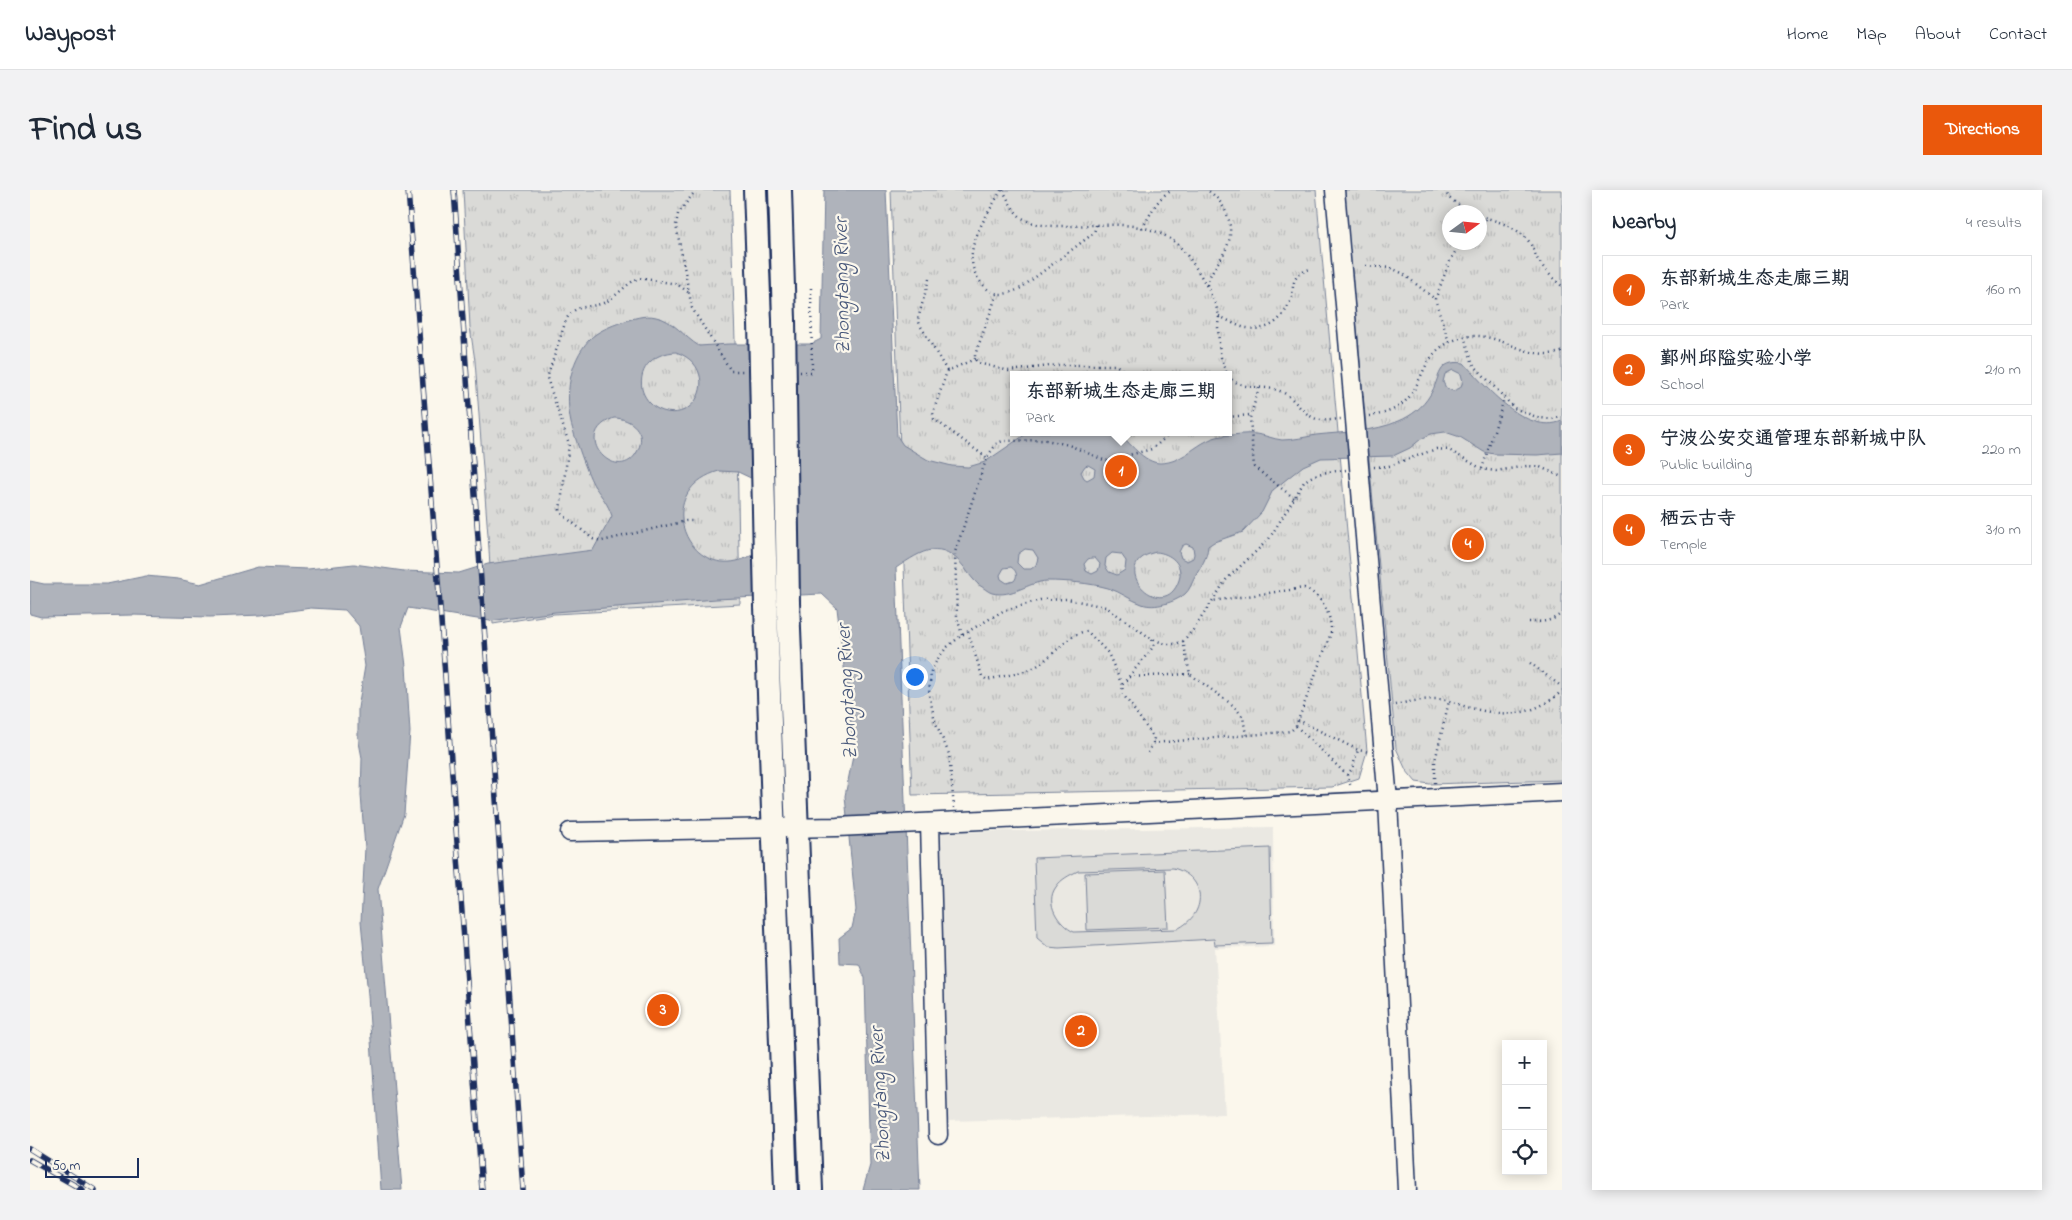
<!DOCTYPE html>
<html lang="en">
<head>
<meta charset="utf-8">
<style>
	body { margin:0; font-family:"Indie Flower","LXGW WenKai TC",sans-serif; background:#f2f2f3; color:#1f2937 }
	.controls { position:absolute; right:15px; bottom:15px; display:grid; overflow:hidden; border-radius:0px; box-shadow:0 2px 12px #0003 }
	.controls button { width:45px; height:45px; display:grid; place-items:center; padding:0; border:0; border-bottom:1px solid #e0e1e3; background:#fff; color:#1f2937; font:25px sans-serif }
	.compass { position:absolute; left:1412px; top:15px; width:45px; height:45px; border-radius:50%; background:#fff; box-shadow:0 2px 12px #0003; rotate:75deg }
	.scale { position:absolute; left:15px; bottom:12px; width:94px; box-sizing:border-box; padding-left:5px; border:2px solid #1b2f5e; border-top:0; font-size:14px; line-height:18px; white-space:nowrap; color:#1b2f5e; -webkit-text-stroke:4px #fbf7ec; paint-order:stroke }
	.you { position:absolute; left:884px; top:486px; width:18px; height:18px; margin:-12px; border:4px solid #fff; border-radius:50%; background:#1a73e8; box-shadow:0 0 0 8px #1a73e833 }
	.badge { display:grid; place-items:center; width:32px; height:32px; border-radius:50%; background:#ea580c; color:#fff; font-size:16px; font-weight:700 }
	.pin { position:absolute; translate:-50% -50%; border:2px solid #fff; box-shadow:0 1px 5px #0006 }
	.popup { position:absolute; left:980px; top:181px; width:222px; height:65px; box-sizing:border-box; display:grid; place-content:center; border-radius:0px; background:#fff; filter:drop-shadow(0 1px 4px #0005); font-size:16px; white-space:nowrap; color:#747a83 }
	.popup b { font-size:19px; color:#1f2937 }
	.popup::after { content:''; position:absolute; left:50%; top:100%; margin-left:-10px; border:10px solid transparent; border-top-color:#fff }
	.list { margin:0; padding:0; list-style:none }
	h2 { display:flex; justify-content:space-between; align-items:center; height:65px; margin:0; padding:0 20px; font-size:21px }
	h2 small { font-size:16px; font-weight:400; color:#747a83 }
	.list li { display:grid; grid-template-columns:32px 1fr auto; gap:15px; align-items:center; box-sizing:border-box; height:70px; margin:0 10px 10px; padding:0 10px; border:1px solid #e0e1e3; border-radius:0px }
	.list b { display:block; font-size:19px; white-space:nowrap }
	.list p { margin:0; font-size:16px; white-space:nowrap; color:#747a83 }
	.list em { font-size:16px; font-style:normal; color:#747a83 }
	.icon { flex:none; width:28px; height:28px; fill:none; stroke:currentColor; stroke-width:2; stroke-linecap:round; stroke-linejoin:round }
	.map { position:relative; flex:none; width:1532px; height:1000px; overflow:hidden; border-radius:0px }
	header { display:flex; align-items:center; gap:30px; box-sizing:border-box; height:70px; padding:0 25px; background:#fff; border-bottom:1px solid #e0e1e3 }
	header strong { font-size:24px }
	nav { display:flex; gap:28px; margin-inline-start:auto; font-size:18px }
	.intro { display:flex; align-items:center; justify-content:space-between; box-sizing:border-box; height:120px; padding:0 30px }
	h1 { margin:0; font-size:35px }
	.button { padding:12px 22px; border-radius:0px; background:#ea580c; color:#fff; font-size:18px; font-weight:700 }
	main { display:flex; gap:30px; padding:0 30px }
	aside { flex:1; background:#fff; border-radius:0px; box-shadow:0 2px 12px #0003 }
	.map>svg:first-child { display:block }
	.built { fill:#eae8e2 }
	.green { fill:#dadad7; stroke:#7a849a; fill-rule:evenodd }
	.park { fill:url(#park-tufts); stroke:#7a849a; fill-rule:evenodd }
	.water { fill:#afb3bb; stroke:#747e96; fill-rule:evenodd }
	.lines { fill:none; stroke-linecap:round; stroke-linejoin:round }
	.minor-casing { stroke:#1b2f5e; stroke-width:21 }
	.major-casing { stroke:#1b2f5e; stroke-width:26 }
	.path { stroke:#1b2f5e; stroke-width:2.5; stroke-dasharray:1 4; stroke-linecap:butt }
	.minor { stroke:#fbf7ec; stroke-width:18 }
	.major { stroke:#fbf7ec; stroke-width:22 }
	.rail-casing { stroke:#1b2f5e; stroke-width:5.5 }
	.rail { stroke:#fbf7ec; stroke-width:4; stroke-dasharray:11; stroke-linecap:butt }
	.minor-bridge-casing { stroke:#1b2f5e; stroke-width:21; stroke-linecap:butt }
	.major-bridge-casing { stroke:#1b2f5e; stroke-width:26; stroke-linecap:butt }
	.minor-bridge { stroke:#fbf7ec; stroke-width:18 }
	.major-bridge { stroke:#fbf7ec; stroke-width:22 }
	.labels { text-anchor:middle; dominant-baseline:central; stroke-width:4.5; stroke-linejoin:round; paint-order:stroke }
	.water-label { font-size:21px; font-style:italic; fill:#47577a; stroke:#fbf7ec }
</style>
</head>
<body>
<header>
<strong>Waypost</strong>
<nav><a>Home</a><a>Map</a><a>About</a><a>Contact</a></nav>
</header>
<div class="intro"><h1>Find us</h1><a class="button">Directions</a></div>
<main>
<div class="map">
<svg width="1532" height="1000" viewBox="0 0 1532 1000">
	<defs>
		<pattern id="park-tufts" width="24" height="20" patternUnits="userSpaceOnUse" patternTransform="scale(1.25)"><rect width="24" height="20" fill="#dadad7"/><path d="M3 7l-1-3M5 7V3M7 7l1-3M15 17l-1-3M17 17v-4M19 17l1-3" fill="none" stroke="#babbbb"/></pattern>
	</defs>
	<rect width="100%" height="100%" fill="#fbf7ec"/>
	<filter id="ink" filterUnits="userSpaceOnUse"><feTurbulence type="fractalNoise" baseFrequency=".02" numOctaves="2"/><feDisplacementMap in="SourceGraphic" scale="10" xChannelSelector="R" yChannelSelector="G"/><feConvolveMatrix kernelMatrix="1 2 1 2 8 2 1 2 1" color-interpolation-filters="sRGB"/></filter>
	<g filter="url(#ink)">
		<path class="built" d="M1243,637L1244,756L1185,758L1195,924L916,931L905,642Z"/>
		<path class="green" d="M1240,658L1242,753L1185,755L1184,749L1029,758L1018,757L1007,748L1004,668ZM1143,678C1177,687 1178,724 1147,739L1044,742C1029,735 1014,713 1026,697C1031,689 1040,685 1048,681Z
			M1135,680L1138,737L1057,740L1055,683Z"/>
		<path class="park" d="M433,0H700L705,151L710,414L524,424L463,434L459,359L445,171L440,137Z
			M861,0H1286L1337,561L1329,588L1302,597L882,605ZM984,185H1198V242H984Z
			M1314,0H1532V590L1400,594L1386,592L1376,580L1366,558ZM1420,22H1450V52H1420Z"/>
		<path class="water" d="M794,0H856L867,246L873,255L898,270L922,276L938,277L955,272L999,242H1088C1099,252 1114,273 1130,273C1155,273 1168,249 1192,246C1203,245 1215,243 1226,244C1235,245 1243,249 1252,250C1263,250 1276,247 1286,245C1313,242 1344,242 1369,231C1381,226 1393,217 1400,205C1411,188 1406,169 1434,173C1455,196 1496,246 1532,231V263L1507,265L1464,264L1454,262L1430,247L1415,242L1401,244L1391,249L1380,258L1363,266L1291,268L1273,276L1243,300L1232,322L1213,342L1184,352L1178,356C1177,369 1171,376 1165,387C1162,392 1160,400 1155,404C1145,412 1125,419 1112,414C1100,410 1091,402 1078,398C1060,393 1036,391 1017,391C998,392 982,408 962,403C958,402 953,397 949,395C943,390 939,384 934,377C911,348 893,360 866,378L890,1000H833L840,975L835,788L829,774L810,773L809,748L822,738L826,720L815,606L824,561L807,418L792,404L686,409L525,422L460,431L378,418L371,437L376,476L380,542L374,624L348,699L372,1000H351L338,805L331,731L335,658L331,605L332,568L328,547V518L335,476L329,436L315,420L281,418L231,425L180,427L102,425L11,427L0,424V391L14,394H77L116,386L148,389L170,394L228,377L278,379L324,374L374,381L429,383L458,374L563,360L582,326C578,314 572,307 565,297C558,287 544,245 541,233C535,205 539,172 559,150C567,141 581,136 592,132C602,129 615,124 626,127C643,130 654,147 669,156L699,154H781L791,149ZM646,162C692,178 667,238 628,219C620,215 614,207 612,199C608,176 625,163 646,162ZM1423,180L1431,184L1433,192L1430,198L1423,201L1416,198L1413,192L1415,184ZM584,228C601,228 617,242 608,260C590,298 537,245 584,228ZM1058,275L1065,279L1064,286L1057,290L1054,288L1051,282L1055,276ZM1083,277L1090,279L1093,285L1090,292L1084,294L1077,289C1075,283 1077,280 1083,277ZM689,281L708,282L725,290L724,364C661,401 617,302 689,281ZM1156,354L1163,357L1164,364L1163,368L1157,371L1151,368L1149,362L1152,356ZM995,359L1003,360L1008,368L1006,375L1001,379H993L987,373L988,364ZM1126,362C1140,363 1154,374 1149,390C1134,436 1073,374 1126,362ZM1082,363L1091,364L1096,371L1095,380L1087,385L1079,382L1075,376L1076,368ZM1061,368H1065L1070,374L1068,381L1062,384L1056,381L1054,374L1058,369ZM981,377C987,381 988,386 984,391L977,393L971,389L970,385L974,378Z"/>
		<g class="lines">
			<defs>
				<path id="minor" d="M1305,0L1323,206
					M1332,312L1358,611L1377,1000
					M900,633L908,945
					M540,642L807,637L1532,602"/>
				<path id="major" d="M725,0L730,132
					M750,0L754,130
					M758,413L781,1000
					M736,416L756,1000"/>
			</defs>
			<use href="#minor" class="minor-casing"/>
			<use href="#major" class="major-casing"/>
			<path class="path" d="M666,0L648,24L646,35L662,118L701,181H715
				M971,0C955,31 924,66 955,97C966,108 979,104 991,98L1064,43L1066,35
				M973,0C978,10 983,21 992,28C1007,37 1024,36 1040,36C1075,35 1118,29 1147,54C1162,68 1184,105 1189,126C1189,129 1188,133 1188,137C1189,153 1189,171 1198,185
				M1415,0L1419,8L1439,22
				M1450,26C1467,31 1489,37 1500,53C1503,58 1505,65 1508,70C1515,80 1523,89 1532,96
				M1112,38C1122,24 1125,8 1143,0
				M1450,38L1457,28
				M1336,76L1361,78L1372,83L1405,109
				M899,89L888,129L890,135L917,181
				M1177,95C1180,81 1189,73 1195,61C1207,39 1197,13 1177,0
				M658,102L647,94L609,88C595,94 586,108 573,113C558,119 545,113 536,130L517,188L539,254L530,320L533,325L563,349L572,351L656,331H662
				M967,104L945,165V169L948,173L979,181L1028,175H1086L1099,185
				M1189,126C1198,130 1208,137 1217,138C1240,142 1254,129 1261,109C1263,103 1262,96 1265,90C1267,84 1274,81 1280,79
				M1434,146L1443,174L1484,218L1509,228L1522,229L1532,226
				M1419,152L1405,109C1414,90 1418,67 1433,52
				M945,169L917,181L903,223L904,229L957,268
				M770,182H782L781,98
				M1198,186C1213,202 1232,194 1250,201C1265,207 1272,225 1287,229C1295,232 1304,229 1311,229
				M1229,198L1220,228L1224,277L1264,308
				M1339,226C1401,219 1379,170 1422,151C1465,132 1489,173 1532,162
				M1198,227L1220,225
				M1344,277L1359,276L1406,259L1419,260L1452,279L1466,281L1497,276L1510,277L1532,287
				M1452,279L1474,209
				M1499,432C1513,432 1521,432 1532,423
				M938,442L952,486L957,490C972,486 989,484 1003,478C1022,469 1038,443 1057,441L1078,463L1092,495
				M932,445L927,427L925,362L957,267L967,253L973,251L1016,250L1039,255L1076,271L1122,259L1142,242
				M1153,451L1160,484L1204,516L1213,527L1216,545
				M1500,473L1532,497
				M1099,487L1160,484
				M1365,515C1377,512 1402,507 1415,510C1423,511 1430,515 1437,517C1475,527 1501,528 1532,501
				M1268,530L1328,560L1339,562
				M1266,536L1317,585L1321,597
				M1123,553L1254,542L1261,541L1266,536L1301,443C1302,425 1292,405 1274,398L1182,411
				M1118,563L1123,553L1124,548L1093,504L1092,495L1124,456L1122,449
				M1317,585L1322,579L1328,560
				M1405,593V571L1419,511
				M924,618L919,564L905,531L899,504L901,481L907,470L916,458L932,445L973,421L1010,410L1037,409L1076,417L1122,449L1136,454H1146L1153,451L1164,439L1196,390L1239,349L1274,292C1286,281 1301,282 1316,280"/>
			<use href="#minor" class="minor"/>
			<use href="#major" class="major"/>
			<defs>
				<path id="rail" d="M378,0L409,403L452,1000
					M424,0L493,1000
					M0,959L65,1000
					M0,970L53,1000"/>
			</defs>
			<use href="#rail" class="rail-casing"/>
			<use href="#rail" class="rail"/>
			<defs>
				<path id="minor-bridge" d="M1323,206L1332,312"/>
				<path id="major-bridge" d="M754,130L758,413
					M730,132L736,416"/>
			</defs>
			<use href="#minor-bridge" class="minor-bridge-casing"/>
			<use href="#major-bridge" class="major-bridge-casing"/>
			<use href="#minor-bridge" class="minor-bridge"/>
			<use href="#major-bridge" class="major-bridge"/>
		</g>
	</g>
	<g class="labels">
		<g class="water-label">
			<text transform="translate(813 96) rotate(-91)">Zhongtang River</text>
			<text transform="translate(818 502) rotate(-93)">Zhongtang River</text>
			<text transform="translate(851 905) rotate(-93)">Zhongtang River</text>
		</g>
	</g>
</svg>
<div class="controls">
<button>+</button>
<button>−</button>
<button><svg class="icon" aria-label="locate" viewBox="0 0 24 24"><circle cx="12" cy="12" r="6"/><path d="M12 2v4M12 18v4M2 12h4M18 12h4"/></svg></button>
</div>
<svg class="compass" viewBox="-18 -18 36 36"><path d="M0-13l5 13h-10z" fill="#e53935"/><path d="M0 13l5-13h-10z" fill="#747a83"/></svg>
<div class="scale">50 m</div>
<div class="you"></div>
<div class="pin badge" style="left:1091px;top:281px">1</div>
<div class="popup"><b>东部新城生态走廊三期</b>Park</div>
<div class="pin badge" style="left:1051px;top:841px">2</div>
<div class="pin badge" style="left:633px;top:820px">3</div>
<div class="pin badge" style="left:1438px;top:354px">4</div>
</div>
<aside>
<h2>Nearby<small>4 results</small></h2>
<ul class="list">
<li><span class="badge">1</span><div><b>东部新城生态走廊三期</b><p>Park</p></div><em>160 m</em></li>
<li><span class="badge">2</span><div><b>鄞州邱隘实验小学</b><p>School</p></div><em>210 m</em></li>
<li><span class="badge">3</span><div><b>宁波公安交通管理东部新城中队</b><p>Public building</p></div><em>220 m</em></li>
<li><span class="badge">4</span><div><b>栖云古寺</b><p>Temple</p></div><em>310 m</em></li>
</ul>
</aside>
</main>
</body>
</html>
